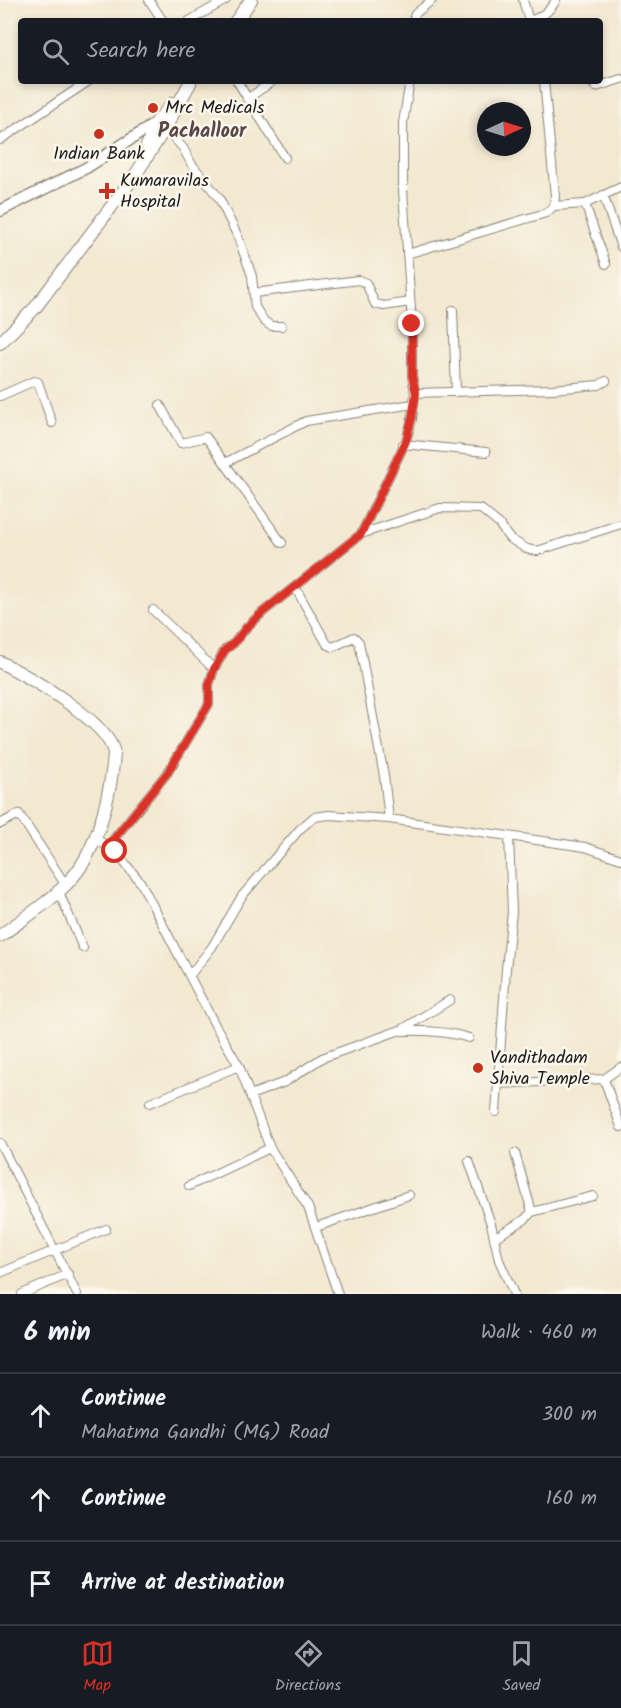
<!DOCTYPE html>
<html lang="en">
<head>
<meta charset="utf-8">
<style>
	body { margin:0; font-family:Kalam,sans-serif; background:#242831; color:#f1f3f6 }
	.compass { position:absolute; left:477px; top:102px; width:54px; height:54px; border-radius:50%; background:#171b24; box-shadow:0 3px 9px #0003; rotate:86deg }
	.stop { position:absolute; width:18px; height:18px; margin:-14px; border:4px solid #d93025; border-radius:50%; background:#fff }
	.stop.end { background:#d93025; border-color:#fff; box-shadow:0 2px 6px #0008 }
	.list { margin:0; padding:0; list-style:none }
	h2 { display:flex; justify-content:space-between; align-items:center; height:78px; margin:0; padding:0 24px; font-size:26px }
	h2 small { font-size:20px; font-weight:400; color:#9ea1a6 }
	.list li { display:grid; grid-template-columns:39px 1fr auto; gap:18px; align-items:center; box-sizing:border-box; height:84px; padding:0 24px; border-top:2px solid #363941 }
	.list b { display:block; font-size:22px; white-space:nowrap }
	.list p { margin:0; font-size:20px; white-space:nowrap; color:#9ea1a6 }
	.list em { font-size:20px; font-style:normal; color:#9ea1a6 }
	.icon { flex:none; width:33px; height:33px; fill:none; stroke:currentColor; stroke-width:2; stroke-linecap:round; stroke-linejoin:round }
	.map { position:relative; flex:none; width:621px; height:1294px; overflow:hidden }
	.search { position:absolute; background:#171b24; box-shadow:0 3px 9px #0003; left:18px; right:18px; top:18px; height:66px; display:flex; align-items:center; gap:15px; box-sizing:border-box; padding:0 21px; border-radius:6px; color:#9ea1a6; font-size:22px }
	.sheet { height:330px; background:#171b24 }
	nav { display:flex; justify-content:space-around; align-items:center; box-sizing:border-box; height:84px; border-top:2px solid #363941; background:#171b24; font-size:16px; color:#9ea1a6 }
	nav a { display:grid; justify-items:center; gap:3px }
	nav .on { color:#d93025 }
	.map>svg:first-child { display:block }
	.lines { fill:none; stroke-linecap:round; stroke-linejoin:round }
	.minor-casing { stroke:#888276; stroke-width:10 }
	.tertiary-casing { stroke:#888276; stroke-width:13 }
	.secondary-casing { stroke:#888276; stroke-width:14 }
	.minor { stroke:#fff; stroke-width:8 }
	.tertiary { stroke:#fff; stroke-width:10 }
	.secondary { stroke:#fff; stroke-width:12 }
	.route { stroke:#d93025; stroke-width:8 }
	.poi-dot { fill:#c8321e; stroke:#fbf7ec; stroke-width:2 }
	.labels { text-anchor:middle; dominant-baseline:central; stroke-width:5; stroke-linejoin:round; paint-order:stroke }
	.poi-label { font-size:18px; fill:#1c1c1c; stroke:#fbf7ec; text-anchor:start }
	.neighbourhood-label { font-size:20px; font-weight:bold; fill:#5a4646; stroke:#fbf7ec }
</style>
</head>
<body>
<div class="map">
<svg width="621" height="1294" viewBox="0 0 621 1294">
	<rect width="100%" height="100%" fill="#fbf7ec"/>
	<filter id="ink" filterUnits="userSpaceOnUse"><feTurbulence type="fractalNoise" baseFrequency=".0167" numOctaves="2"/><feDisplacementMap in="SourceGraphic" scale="12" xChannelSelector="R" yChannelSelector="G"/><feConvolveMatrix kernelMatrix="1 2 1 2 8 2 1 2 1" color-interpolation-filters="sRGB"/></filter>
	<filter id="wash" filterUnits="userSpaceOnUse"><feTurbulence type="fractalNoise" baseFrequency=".008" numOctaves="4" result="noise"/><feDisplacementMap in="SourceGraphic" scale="24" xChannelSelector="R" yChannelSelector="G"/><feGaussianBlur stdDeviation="1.35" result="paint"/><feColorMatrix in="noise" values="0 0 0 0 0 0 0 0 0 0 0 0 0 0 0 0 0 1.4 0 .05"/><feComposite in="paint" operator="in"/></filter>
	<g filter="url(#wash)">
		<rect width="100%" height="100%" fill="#f3e8d0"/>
	</g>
	<g filter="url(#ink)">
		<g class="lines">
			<defs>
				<path id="minor" d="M149,0L163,21
					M523,0L529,21
					M189,21L226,0
					M413,21L415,14L432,0
					M529,21C541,18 550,11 556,0
					M237,81L285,158
					M590,81L596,87L621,79
					M247,99L273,81
					M165,128L183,148L191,163L219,198L238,237L252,276L255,307L264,321L271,326H282
					M0,140L89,81
					M603,195L621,247
					M585,204L606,264
					M554,206L585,204L621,187
					M407,254L546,213L554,206L555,196L544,81
					M254,293L359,280L366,283L375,304L384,306L410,302
					M453,310L456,392
					M415,393L552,389L599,385L606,381
					M0,396L34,381L38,382L52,423
					M160,405L181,443L206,437L282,543
					M403,444L486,452
					M225,463L306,421L413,404
					M361,534L406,441L412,419L415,393L412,376V324L403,190V123L410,81
					M295,587L327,644L333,647L354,637L359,642L384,776L389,819
					M153,610L214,669
					M0,824L19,814L65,884
					M96,839L115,851L141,883L215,1025L239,1066L270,1148L308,1207L338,1294
					M108,846L168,772L209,704V685L214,669L225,650L234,643L246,628L263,612L361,534L440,508L481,509L499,524L509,538L527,549L537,551L621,524
					M58,890L83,948
					M190,975L212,947L242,896L300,829L314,817L329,815L389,819L585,847L621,859
					M402,1031C425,1030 447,1031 469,1038
					M604,1079L621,1067
					M498,1084L604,1079L621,1127
					M250,1095L285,1082L322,1058L403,1029L450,1000
					M150,1103L239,1066
					M496,1112L506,969L512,912L509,837
					M0,1143L77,1294
					M515,1153L532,1212
					M469,1161L491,1224L499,1260L514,1294
					M189,1186L270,1148
					M316,1227L409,1195
					M494,1238L524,1220L532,1212L593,1196
					M0,1273L106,1229
					M22,1294L68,1274"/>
				<path id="tertiary" d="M0,211L86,168L156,123"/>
				<path id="secondary" d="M236,21L251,0
					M147,146L156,123L173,103
					M0,343L35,308L136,174L165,128L190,83
					M0,662C29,677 110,722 114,754C111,792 98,849 72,878C52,901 24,918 0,936"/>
			</defs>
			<use href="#minor" class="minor-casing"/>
			<use href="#tertiary" class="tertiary-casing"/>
			<use href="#secondary" class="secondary-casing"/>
			<use href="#minor" class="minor"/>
			<use href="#tertiary" class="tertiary"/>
			<use href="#secondary" class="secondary"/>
		</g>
	</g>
	<g class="lines" filter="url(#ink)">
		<path class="route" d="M115,851L108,846L168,772L209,704V685L214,669L225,650L234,643L246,628L263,612L361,534L406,441L412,418L416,393L412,376V324"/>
	</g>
	<g class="poi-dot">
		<circle cx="153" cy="108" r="6"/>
		<circle cx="99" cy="134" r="6"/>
		<path d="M104 182h6v6h6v6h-6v6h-6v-6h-6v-6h6z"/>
		<circle cx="478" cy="1068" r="6"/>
	</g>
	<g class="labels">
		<g class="poi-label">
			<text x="165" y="108">Mrc Medicals</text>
			<text x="99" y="154" text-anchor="middle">Indian Bank</text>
			<text x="120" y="181">Kumaravilas<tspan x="120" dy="21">Hospital</tspan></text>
			<text x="490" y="1058">Vandithadam<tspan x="490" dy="21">Shiva Temple</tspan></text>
		</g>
		<g class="neighbourhood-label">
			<text x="202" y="132">Pachalloor</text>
		</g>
	</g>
</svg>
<svg class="compass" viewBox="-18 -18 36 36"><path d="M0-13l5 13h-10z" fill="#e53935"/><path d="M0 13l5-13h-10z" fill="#9ea1a6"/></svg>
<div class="stop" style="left:115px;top:851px"></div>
<div class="stop end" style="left:412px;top:324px"></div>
<div class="search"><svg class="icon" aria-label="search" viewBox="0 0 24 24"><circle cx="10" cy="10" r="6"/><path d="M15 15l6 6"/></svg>Search here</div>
</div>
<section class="sheet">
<h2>6 min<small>Walk · 460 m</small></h2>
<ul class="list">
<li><svg class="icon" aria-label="ahead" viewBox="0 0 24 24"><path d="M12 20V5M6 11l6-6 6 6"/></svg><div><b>Continue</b><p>Mahatma Gandhi (MG) Road</p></div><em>300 m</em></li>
<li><svg class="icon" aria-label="ahead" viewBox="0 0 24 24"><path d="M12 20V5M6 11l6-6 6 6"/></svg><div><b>Continue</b></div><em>160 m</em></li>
<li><svg class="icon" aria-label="arrive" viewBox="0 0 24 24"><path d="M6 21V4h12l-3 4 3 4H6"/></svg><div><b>Arrive at destination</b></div></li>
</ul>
</section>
<nav>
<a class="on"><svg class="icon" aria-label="map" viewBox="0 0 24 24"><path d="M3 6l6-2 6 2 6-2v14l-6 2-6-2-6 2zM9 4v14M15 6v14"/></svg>Map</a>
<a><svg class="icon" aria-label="directions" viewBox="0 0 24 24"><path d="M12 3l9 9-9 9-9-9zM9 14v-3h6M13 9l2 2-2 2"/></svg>Directions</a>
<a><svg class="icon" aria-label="saved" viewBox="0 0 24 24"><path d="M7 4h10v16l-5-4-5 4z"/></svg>Saved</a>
</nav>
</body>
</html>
